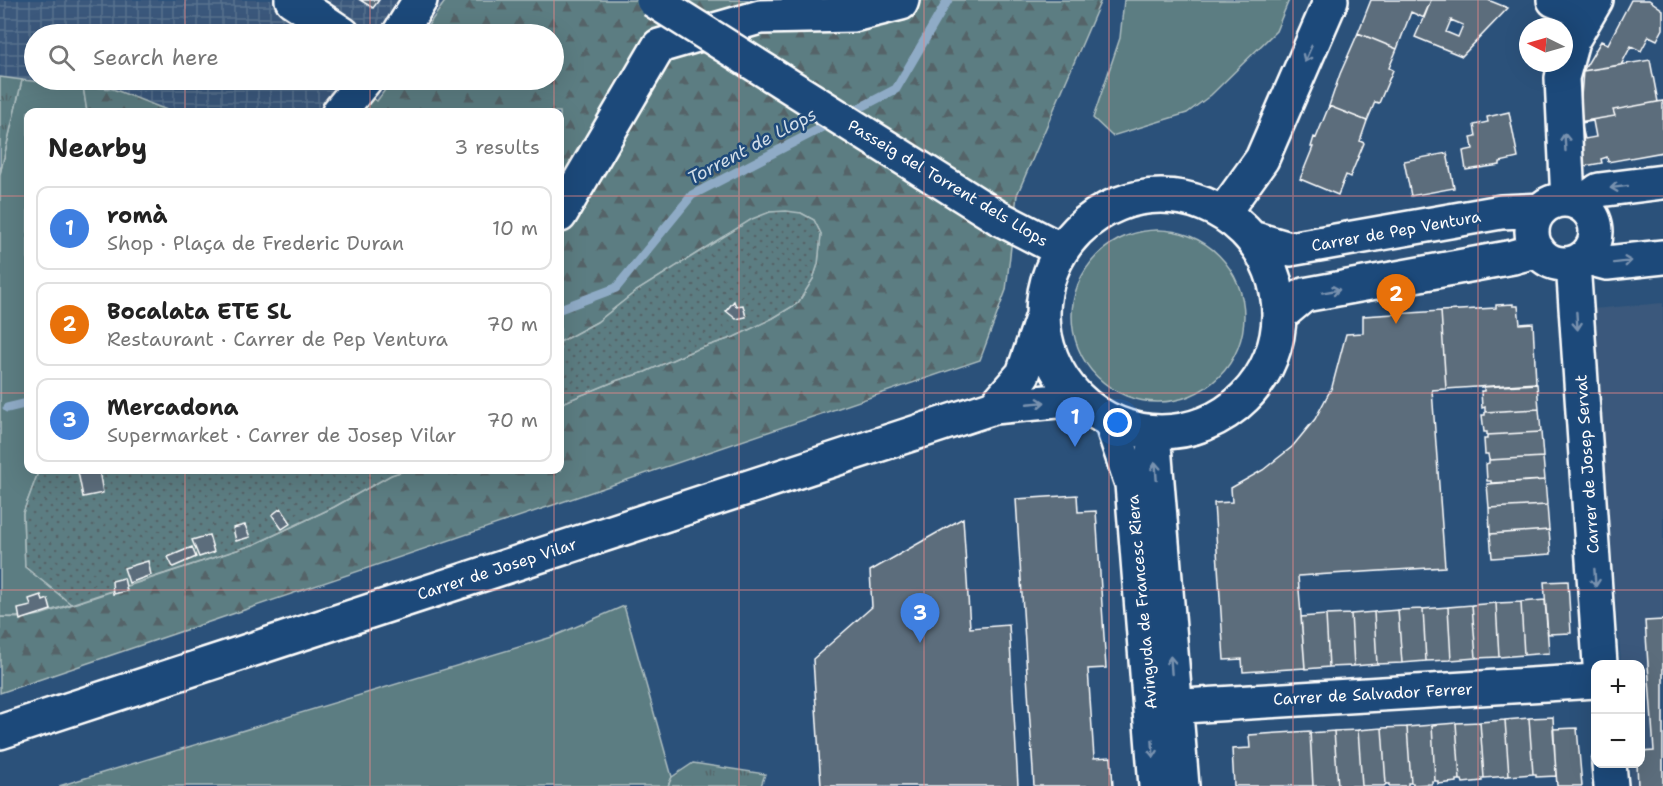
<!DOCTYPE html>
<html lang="en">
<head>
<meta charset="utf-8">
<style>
	body { margin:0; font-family:"Shantell Sans",sans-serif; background:#f2f2f2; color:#222 }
	.controls { position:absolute; right:18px; bottom:18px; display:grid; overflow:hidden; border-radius:12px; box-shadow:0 6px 24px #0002 }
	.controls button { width:54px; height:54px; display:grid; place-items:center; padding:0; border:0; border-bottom:2px solid #e0e0e0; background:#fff; color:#222; font:30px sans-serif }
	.compass { position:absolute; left:1519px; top:18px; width:54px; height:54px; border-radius:50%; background:#fff; box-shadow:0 6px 24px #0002; rotate:275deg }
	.you { position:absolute; left:1118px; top:423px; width:21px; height:21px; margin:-15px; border:4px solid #fff; border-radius:50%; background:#1a73e8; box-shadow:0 0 0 9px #1a73e833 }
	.badge { display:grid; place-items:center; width:39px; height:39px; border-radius:50%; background:#ea580c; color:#fff; font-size:20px; font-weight:700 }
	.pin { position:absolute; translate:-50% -50px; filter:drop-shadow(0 2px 3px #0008) }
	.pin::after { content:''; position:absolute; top:32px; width:21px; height:18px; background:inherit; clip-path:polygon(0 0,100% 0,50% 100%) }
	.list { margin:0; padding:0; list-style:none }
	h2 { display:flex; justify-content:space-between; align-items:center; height:78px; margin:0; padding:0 24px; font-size:26px }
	h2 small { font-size:20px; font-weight:400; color:#767676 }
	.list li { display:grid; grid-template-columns:39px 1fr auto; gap:18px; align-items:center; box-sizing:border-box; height:84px; margin:0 12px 12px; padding:0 12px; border:2px solid #e0e0e0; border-radius:12px }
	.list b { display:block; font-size:22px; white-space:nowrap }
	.list p { margin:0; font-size:20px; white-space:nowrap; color:#767676 }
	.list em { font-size:20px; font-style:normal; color:#767676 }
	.icon { flex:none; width:33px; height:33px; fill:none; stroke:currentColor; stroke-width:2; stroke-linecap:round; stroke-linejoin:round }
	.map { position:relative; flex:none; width:1663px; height:786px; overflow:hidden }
	.search { position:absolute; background:#fff; box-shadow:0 6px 24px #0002; left:24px; top:24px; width:540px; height:66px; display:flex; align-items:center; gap:15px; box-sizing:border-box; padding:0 21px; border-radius:33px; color:#767676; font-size:22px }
	.panel { position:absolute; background:#fff; box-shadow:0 6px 24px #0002; left:24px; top:108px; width:540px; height:366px; border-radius:12px }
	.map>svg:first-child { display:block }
	.built { fill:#3a597b }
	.industrial { fill:url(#industrial-grid) }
	.grass { fill:#5c7d82; stroke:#aebec0; stroke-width:1.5 }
	.forest { fill:url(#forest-firs); stroke:#aebec0; stroke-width:1.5 }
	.park { fill:url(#park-tufts); stroke:#aebec0; stroke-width:1.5 }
	.garden { fill:url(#garden-dots); stroke:#aebec0; stroke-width:1.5 }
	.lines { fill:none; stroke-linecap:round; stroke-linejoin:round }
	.stream { stroke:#8fabc6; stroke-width:9 }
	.building { fill:#5c6d7c; stroke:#fff; stroke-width:1.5; fill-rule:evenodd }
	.minor-casing { stroke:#fff; stroke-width:38 }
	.minor { stroke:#1f4a7a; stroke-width:33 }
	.minor-bridge-casing { stroke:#fff; stroke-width:38; stroke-linecap:butt }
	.minor-bridge { stroke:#1f4a7a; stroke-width:33 }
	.oneway { stroke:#7992af }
	.grid { fill:none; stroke:#e88989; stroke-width:1.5; stroke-opacity:0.55 }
	.labels { text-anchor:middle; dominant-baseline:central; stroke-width:5; stroke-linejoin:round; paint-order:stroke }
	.street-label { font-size:16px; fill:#fff; stroke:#1f4a7a }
	.water-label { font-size:18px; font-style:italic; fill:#d0dce7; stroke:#1f4a7a }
</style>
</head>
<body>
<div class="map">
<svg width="1663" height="786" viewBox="0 0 1663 786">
	<defs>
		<pattern id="industrial-grid" width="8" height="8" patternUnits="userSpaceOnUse" patternTransform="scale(1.5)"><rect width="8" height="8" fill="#3a597b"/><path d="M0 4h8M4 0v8" fill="none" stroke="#58728f"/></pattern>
		<pattern id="forest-firs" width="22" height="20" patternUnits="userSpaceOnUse" patternTransform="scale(1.5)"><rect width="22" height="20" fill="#5c7d82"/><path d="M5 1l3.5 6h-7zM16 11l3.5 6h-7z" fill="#546467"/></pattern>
		<pattern id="park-tufts" width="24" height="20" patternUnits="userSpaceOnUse" patternTransform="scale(1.5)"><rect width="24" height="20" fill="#5c7d82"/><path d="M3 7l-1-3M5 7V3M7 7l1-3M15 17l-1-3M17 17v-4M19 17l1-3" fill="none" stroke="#546467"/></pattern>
		<pattern id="garden-dots" width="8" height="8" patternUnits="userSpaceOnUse" patternTransform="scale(1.5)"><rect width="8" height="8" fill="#5c7d82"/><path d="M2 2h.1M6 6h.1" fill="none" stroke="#546467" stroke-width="1.8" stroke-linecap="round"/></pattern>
	</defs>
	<rect width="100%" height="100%" fill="#2b517a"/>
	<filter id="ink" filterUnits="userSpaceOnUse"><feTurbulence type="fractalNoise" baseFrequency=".0167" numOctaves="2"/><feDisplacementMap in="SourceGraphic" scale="12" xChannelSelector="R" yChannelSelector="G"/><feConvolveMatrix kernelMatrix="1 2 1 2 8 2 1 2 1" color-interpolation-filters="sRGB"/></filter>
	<g filter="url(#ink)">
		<path class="built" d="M1663,303V786H1631L1630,764H1640V664H1621L1592,309Z"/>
		<path class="industrial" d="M0,0H446L422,34H34V80H392L377,101L349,84L322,112H172L113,89L0,77Z"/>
		<path class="grass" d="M1124,0H1289L1276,31L1211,95L1187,113L1112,136L1093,118L1120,38Z
			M22,80L83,86L87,112H28V470H39L23,513L25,567L71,604C47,612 26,619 0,617V174Z
			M1072 316a86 86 0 1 1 172 0a86 86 0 1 1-172 0Z
			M624,606L672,777L668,786H59L552,637Z"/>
		<path class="forest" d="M446,0H1101L1017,195L1006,290L980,360L0,693V617L23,618L40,615L255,544L334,507L391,475L406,470H560V404L618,380L645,372L692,351L734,337L773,318L798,303L813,279L818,264L821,234L814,220L801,213L770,212L721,238L635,292L597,322L560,342V112H322L349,84L377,101L392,80H554V34H422Z
			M83,86L113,89L172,112H87Z"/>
		<path class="park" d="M0,77L22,80L0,174Z
			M693,763L765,774L761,786H668L672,777Z"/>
		<path class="garden" d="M786,211L801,213L814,220L821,234L818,264L813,279L798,303L773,318L734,337L692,351L645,372L618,380L560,404V342L597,322L635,292L752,219L770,212Z
			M39,470H406L391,475L334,507L255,544L71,604L25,567L23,513Z"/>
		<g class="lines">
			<path class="stream" d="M848,114L896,89L948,0
				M560,309L616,288L692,195L833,122
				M7,408L28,403"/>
		</g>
		<path class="building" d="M360,0H379L373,8Z
			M1371,0H1431L1424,18L1411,12L1397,49L1358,33Z
			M1431,0H1488L1508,8L1462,56L1415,37ZM1451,20L1463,25L1458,37L1446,32Z
			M1631,0H1649L1663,10V29L1657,40L1649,36L1641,51L1631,46L1621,65L1583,71L1601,41L1608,44Z
			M1358,33L1397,49L1389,68L1393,70L1379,103L1375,102L1367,121L1329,106L1340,74Z
			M1650,60L1658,102L1613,110L1615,116L1579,122L1583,71Z
			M1663,101V152L1608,162L1607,157L1601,159L1602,163L1579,167V122L1615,116L1613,110ZM1593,121L1596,137L1585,139L1581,123Z
			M1329,106L1367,121L1360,141L1364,143L1350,177L1346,175L1338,195L1300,179L1313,147H1311L1314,137L1316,138Z
			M1509,112L1518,158L1500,162V165L1466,170L1463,151L1473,149L1471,137L1476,136L1474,125L1488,122L1487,117Z
			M1447,153L1454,188L1411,196L1404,161Z
			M734,301L736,306L743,305L746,317L736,319L726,311Z
			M1513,304V306H1518L1520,324L1533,323L1536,383L1446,389L1441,311L1496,308V305Z
			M1441,311L1446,389L1432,390L1445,567L1298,576L1305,668L1243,672L1242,659L1224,660L1214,503L1232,502L1231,488L1263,470L1292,447L1315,419L1332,387L1346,334L1363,333V316Z
			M1537,384L1539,409L1485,412V407L1482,408L1481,391H1484V387Z
			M1539,409L1541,432L1487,435V432H1484L1482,415H1485V412Z
			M1541,432L1543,457L1489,460L1488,454H1485L1484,439H1487V435Z
			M1543,457L1545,480L1491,483V481H1487L1486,464L1489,463V460Z
			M91,470H99L103,493L83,497L78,472Z
			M1545,480L1547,505L1489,508L1487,484Z
			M1077,495L1078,512L1096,511L1106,668L1088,669L1094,758L1111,757L1113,786H1034L1016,499Z
			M1547,505L1549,530L1490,534L1489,508Z
			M281,508L291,523L282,529L272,515Z
			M963,518L970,628L1009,625L1018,786H821L813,659L872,607L870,571Z
			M245,525L250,537L236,541L233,528Z
			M1549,530L1551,554L1492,558L1490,534Z
			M209,535L214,552L199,557L192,540Z
			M192,547L196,557L173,567L168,557Z
			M148,561L151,575L129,583L124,568Z
			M124,578L127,591L113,594L112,581Z
			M1568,581L1571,633L1548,634L1544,582Z
			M41,595L43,601L48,599L51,610L20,620L18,609L31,606L29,599Z
			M1545,600L1549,653L1524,655L1521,602Z
			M1521,602L1524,655L1499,657L1496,603Z
			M1496,603L1499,657L1476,658L1472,605Z
			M1472,605L1476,658L1451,660L1448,607Z
			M1448,607L1451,660L1426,661L1423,609Z
			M1423,609L1426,661L1402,663L1398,610Z
			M1398,610L1402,663L1377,664L1374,612Z
			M1374,612L1377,664L1354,666L1351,614Z
			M1351,614L1354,666L1329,667L1326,615Z
			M1326,615L1329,667L1305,669L1301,617Z
			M1663,620V786H1638L1637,764H1640V752L1654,751L1645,621Z
			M1553,717L1556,776L1536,777V774H1533L1529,718Z
			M1529,718L1533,774L1509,776L1505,720Z
			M1505,720L1509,776L1484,778L1480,722Z
			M1480,722L1484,778H1482V781L1463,783L1462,780H1460L1456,723Z
			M1456,723L1460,780H1457V782L1438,784V781H1435L1432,725Z
			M1432,725L1435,781H1432V784L1413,785V783H1411L1407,727Z
			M1407,727L1411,783H1408V786H1389V784H1386L1382,728Z
			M1382,728L1386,784L1384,786H1362L1358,730Z
			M1577,728L1582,786H1557L1553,729Z
			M1358,730L1362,786H1338L1334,731Z
			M1310,731L1313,786H1234L1232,749L1250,748L1249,735Z
			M1334,731L1338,786H1313L1310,733Z"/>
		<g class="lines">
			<defs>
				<path id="minor" d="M292,0L343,34
					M1554,0L1587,13
					M399,34L420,0
					M339,112L365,80
					M1043 314a118 118 0 1 1 236 0a118 118 0 1 1-236 0Z
					M1568,200L1562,78L1572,41L1596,0
					M1532 232a32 32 0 1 1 64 0a32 32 0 1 1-64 0Z
					M1580,204L1599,190L1663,182
					M1223,213L1262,159L1331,0
					M560,215L659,46L760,17L853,15L901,3L902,0
					M999,218L1061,250
					M1252,238L1290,249L1501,212L1541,210
					M1584,257L1607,263L1663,257
					M1573,263L1600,664
					M1280,315L1304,295L1513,257L1538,250
					M994,407L1023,374L1042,318
					M1111,422L1132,484L1156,786
					M1153,433L1182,786
					M1151,708L1596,681
					M0,732L994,407L1078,399
					M1609,764L1611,786"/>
			</defs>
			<use href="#minor" class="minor-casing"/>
			<use href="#minor" class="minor"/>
			<defs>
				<path id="minor-bridge" d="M653,0L999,218"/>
			</defs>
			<use href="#minor-bridge" class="minor-bridge-casing"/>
			<use href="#minor-bridge" class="minor-bridge"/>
		</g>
		<defs><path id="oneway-shaft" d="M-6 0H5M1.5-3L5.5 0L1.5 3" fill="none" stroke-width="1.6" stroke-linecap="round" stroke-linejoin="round" transform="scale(1.5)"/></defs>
		<g class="oneway">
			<use href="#oneway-shaft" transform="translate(1308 54) rotate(114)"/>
			<use href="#oneway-shaft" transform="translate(1565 142) rotate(-93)"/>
			<use href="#oneway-shaft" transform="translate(1619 187) rotate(173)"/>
			<use href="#oneway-shaft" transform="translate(1623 262) rotate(-7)"/>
			<use href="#oneway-shaft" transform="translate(1331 291) rotate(-10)"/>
			<use href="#oneway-shaft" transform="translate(1577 321) rotate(86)"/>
			<use href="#oneway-shaft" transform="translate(1036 403) rotate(-5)"/>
			<use href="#oneway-shaft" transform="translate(1156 471) rotate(-94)"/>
			<use href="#oneway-shaft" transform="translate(1595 578) rotate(86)"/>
			<use href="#oneway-shaft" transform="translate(1171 665) rotate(-94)"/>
			<use href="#oneway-shaft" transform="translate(1153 749) rotate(86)"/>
		</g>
	</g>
	<path class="grid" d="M185,0V34M370,0V34M554,0V112M739,0V786M924,0V786M1109,0V786M1293,0V786M1478,0V786M185,80V112M370,80V112M0,196H28M560,196H1663M0,393H28M560,393H1663M185,470V786M370,470V786M554,470V786M0,590H1663"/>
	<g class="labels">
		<g class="street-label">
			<text transform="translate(948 183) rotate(31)">Passeig del Torrent dels Llops</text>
			<text transform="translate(1396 231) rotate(-10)">Carrer de Pep Ventura</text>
			<text transform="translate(1587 464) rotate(-94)">Carrer de Josep Servat</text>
			<text transform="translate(497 569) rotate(-18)">Carrer de Josep Vilar</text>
			<text transform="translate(1142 602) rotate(-95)">Avinguda de Francesc Riera</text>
			<text transform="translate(1373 694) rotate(-3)">Carrer de Salvador Ferrer</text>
		</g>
		<g class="water-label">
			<text transform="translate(752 146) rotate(-28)">Torrent de Llops</text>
		</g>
	</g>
</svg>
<div class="controls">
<button>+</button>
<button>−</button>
</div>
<svg class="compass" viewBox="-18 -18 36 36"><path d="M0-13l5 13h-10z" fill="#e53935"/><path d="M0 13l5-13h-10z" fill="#767676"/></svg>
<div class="you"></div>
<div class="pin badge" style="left:1075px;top:447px;background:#3f7fe0">1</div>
<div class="pin badge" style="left:1396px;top:324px;background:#e8710a">2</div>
<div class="pin badge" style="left:920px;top:643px;background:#3f7fe0">3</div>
<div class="search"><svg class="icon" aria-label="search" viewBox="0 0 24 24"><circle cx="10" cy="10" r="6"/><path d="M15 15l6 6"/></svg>Search here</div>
<section class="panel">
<h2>Nearby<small>3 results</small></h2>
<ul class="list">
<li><span class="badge" style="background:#3f7fe0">1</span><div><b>romà</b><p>Shop · Plaça de Frederic Duran</p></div><em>10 m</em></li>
<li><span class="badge" style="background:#e8710a">2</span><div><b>Bocalata ETE SL</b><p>Restaurant · Carrer de Pep Ventura</p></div><em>70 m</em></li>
<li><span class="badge" style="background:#3f7fe0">3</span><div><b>Mercadona</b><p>Supermarket · Carrer de Josep Vilar</p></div><em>70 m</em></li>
</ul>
</section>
</div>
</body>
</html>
